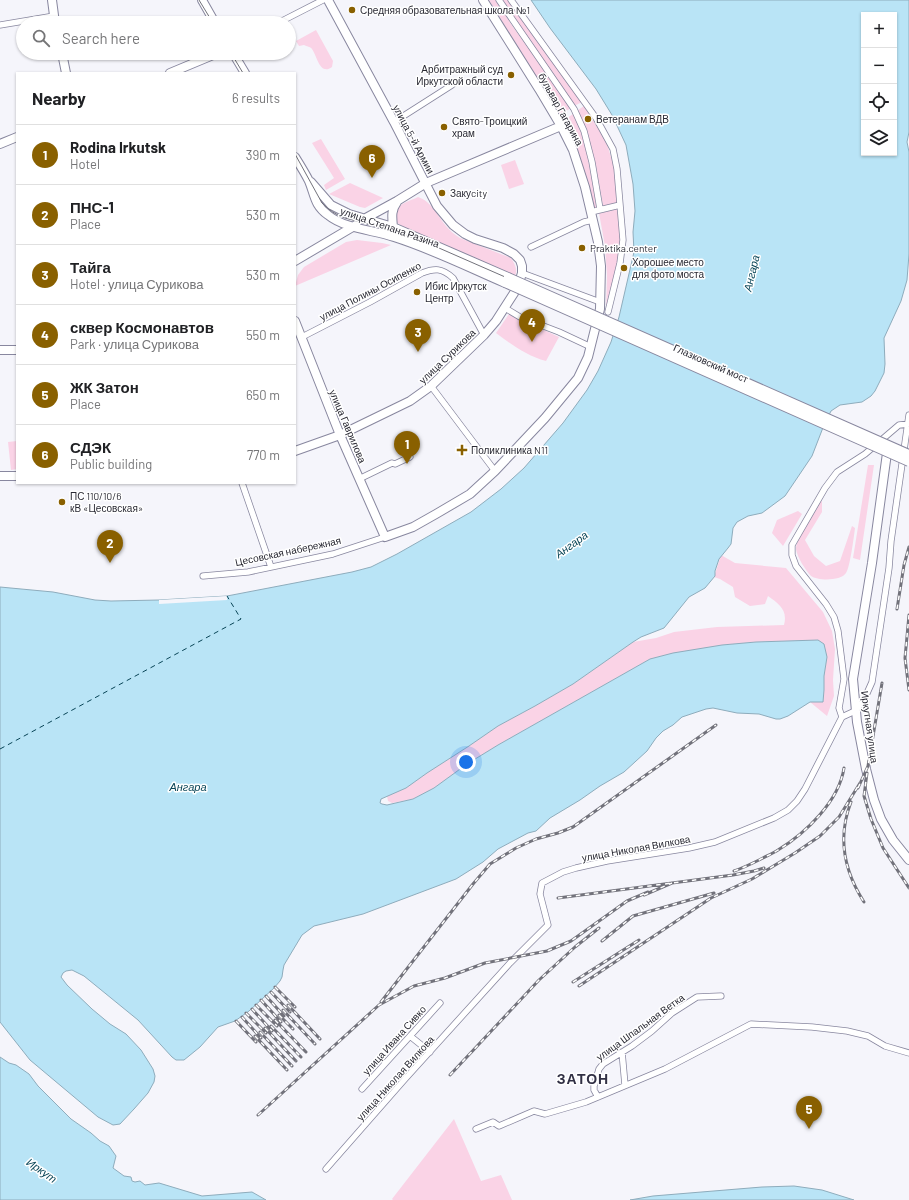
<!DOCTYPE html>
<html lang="en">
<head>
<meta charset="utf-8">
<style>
	body { margin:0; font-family:Barlow,sans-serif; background:#f6f6f6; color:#202124 }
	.controls { position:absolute; right:12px; top:12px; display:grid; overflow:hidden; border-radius:0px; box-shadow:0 1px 3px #0004 }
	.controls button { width:36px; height:36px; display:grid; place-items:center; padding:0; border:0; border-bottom:1px solid #e0e0e0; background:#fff; color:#202124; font:20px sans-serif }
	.you { position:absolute; left:466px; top:762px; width:14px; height:14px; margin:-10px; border:3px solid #fff; border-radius:50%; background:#1a73e8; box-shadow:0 0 0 6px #1a73e833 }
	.badge { display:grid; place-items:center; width:26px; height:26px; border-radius:50%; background:#896000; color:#fff; font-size:13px; font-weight:700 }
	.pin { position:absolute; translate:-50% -33px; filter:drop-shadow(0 1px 2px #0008) }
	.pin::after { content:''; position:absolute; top:21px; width:14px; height:12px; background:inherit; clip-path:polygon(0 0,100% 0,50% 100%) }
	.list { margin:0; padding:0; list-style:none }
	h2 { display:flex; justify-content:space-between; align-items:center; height:52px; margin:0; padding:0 16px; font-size:17px }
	h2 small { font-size:13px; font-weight:400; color:#757577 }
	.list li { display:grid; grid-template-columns:26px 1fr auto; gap:12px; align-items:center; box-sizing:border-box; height:60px; padding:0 16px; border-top:1px solid #e0e0e0 }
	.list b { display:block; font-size:15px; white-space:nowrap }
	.list p { margin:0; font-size:13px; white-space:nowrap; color:#757577 }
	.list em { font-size:13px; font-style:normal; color:#757577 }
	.icon { flex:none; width:22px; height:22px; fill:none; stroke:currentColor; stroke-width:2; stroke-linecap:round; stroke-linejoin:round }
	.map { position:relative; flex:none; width:909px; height:1200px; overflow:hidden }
	.search { position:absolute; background:#fff; box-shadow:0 1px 3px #0004; left:16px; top:16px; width:280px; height:44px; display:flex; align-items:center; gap:10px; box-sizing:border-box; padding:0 14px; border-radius:22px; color:#757577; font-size:15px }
	.panel { position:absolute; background:#fff; box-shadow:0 1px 3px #0004; left:16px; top:72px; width:280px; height:412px; border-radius:0px }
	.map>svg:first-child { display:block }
	.green { fill:#fad3e6 }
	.water { fill:#b9e4f6; stroke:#8eacbc; fill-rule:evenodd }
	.pier { fill:#f5f5fb }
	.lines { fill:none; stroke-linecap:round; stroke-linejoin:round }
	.ferry { stroke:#094557; stroke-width:1; stroke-dasharray:5 4; stroke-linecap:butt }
	.street-casing { stroke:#88879f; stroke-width:7 }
	.secondary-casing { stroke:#88879f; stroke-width:10 }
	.street { stroke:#fff; stroke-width:5.5 }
	.secondary { stroke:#fff; stroke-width:8 }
	.tram { stroke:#72727b; stroke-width:1 }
	.rail-casing { stroke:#72727b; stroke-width:3 }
	.rail { stroke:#fff; stroke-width:1.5; stroke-dasharray:4.5; stroke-linecap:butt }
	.secondary-bridge-casing { stroke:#88879f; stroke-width:10; stroke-linecap:butt }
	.secondary-bridge { stroke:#fff; stroke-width:8 }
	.poi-dot { fill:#896000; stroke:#fff; stroke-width:1.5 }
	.labels { text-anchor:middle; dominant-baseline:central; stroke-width:3; stroke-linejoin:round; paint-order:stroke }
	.poi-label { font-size:10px; fill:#292933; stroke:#fff; text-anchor:start }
	.street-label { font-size:10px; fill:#292933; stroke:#fff }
	.water-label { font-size:11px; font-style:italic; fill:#094557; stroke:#fff }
	.district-label { font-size:14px; font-weight:bold; letter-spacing:1px; fill:#313044; stroke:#fff }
</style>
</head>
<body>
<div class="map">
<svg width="909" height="1200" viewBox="0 0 909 1200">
	<rect width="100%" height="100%" fill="#f5f5fb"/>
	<path class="green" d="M489,0H496L509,21L571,108L560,115Z
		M500,0H509L582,102L574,106Z
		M316,30L333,61L332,67C320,76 317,56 312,49C310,46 307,47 304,45L299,46L296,41Z
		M584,106L606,141L615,170L618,204L603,206L596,167L587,135L578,110Z
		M573,114L583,135L598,208L594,209L576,149L563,121Z
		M321,139L345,179L326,190L324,185L334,178L312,143Z
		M515,160L524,184L509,189L501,165Z
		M350,183L383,198L365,208L360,207L329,194Z
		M418,197C431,201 438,216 446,226C450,231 455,235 460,238L511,258C515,264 518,270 515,276L402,226L396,222C394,204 403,204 418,197Z
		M618,209L621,243L618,261L606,310L607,275L605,246L599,213Z
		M357,240L382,243L391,245L295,286L298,275L304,267L346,242Z
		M509,314L559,337L546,361C527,356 512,345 496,333Z
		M17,441V469L11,470L8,442Z
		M868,465H874L860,560L853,558Z
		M822,501V512L805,540L814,556L826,566L840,561L852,526L855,528C854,536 850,568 846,573C841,581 818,581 811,576C806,571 797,557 796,549C796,539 812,514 818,504Z
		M798,511L802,514L783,546L772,533L777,520Z
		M721,555L735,563L786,568L823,612L832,631L835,649L833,680L834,696L827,716L810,702L823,701L824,690V676L827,657L794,641L756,642L722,645L650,659L498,745L467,764L434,788L413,799L392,803L388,801L387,796L389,795L406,788L427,773L469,746L498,726L535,706L573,684L633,642L656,638L674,632L717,627L784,625C788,610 779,604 768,596L765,604L750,606L735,597L733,587L720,579L714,577Z
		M454,1119L481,1181L501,1175L512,1200H393L392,1199Z"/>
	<path class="water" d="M531,0H909V132L907,142L909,152V254L907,280L901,301L884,338L885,364L884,373L875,391L871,396L862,402L840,405L831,411L824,425L812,456L785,496L762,513L748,516L737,522L733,528L731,544L728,548L719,559L715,571V576L705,588L689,597L664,628L641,637L633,642L573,684L535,706L498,726L469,746L427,773L406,788L381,799L380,803L382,804L387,805L413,799L434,788L467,764L498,745L650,659L673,653L722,645L756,642L818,640L824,644L827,657L824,676V690L823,702H810L788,716L780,719H776L759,714L737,713L713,708L706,709L682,717L673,725L663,731L656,738L647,751L624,772L600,786L580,800L550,818L536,831L528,833L498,849L483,862L456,879L363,914L314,926L302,935L284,965L283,970L282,977L280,981L274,988L249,1011L235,1021L218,1027L200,1047L184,1060H176L172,1057L138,1020L84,976L72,970L66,971L63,973L61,977L67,985L92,1009L110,1024L126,1034L141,1050L153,1069L155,1076L154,1082L148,1093L134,1109L120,1124L113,1125L98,1117L30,1060L0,1022V587L53,592L95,600L111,601L159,600L227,596L352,572L371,567L397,554L471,512L501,489L524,468L563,423L587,390L598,371L611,342L619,317L634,252L633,232L635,211L633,184L626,145L612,115L596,89L550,28ZM864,15H894V153H864Z
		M0,1057L9,1063L16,1065L29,1074L38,1086L71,1119L91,1133L100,1141L109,1146L116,1156L113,1168L124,1176L131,1177L132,1181L135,1182L140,1181L145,1185L159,1183L202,1196L252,1192L266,1200H0Z
		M794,1186L822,1190L854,1200H630L653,1196L762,1187Z"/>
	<path class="pier" d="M227,596V600L159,604V600Z"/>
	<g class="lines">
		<path class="ferry" d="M0,749L241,619L227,596"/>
		<defs>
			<path id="street" d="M499,0L574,109L584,131L592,162L600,209
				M511,0L596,118L613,149L617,169L623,240L620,263L608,312
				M278,23L323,0
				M0,25L54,16
				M394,122L452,85
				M591,212L620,205
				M531,247L584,222L593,220
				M522,273L600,302
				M505,308L520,317L559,332L591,347
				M302,337L370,302L422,273C435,268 442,268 453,278L484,335
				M431,386L495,471
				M359,479L392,463L395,464L410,457
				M242,483L271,567
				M203,576L248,572L333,554L385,537
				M842,717L839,708L844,679L838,631L834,617L826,604L796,566L792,555V545L825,488L837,472L865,454L899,425L908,424
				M410,1036L430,1052
				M622,1052L625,1085
				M362,1089L440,1003
				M598,1097L594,1090V1086L599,1069L603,1064L632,1046L652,1031L672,1013L697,997L721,996
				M476,1129L493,1122L499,1126L534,1111L545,1114L586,1102L665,1069L751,1024L812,1027L847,1031L868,1036L885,1046L909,1053
				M326,1169L405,1079L510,963L548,925L540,894L542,883L563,872L576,868L607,861L689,848L715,842L774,818L788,810L797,801L805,789L842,717L855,711L864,700L872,682L889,568L891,541L909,415"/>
			<path id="secondary" d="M52,0L55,23
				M202,0L215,23
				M62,53L66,73
				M233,53L245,73
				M170,73L218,53
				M0,144L17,137
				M295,157C300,165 305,173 309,181C315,195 314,205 328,215C345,229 374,230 394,237C432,249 468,267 505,283
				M311,182L331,205L349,214L393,227L508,277
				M364,219L397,201L426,183L561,126
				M393,227C392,217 391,210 397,202
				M295,261L356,225
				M295,321L340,435L385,537L413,527L436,514L470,494L495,471L545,418L578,378L588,357L600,309L601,266L598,242L585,187L573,150L561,126L539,89L483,0
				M0,350H17
				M295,451L340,435L410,401L431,386L484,335L496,321L514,293L519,283L522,273V266L520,260L514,254L503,248L475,239L465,234L453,225L437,206L394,122L328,0
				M887,453L872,563L853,679L857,722L866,769L874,800L881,819L893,840L909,860
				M0,476H17"/>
		</defs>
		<use href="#street" class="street-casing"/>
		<use href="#secondary" class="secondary-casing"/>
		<use href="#street" class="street"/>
		<use href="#secondary" class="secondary"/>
		<path class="tram" d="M199,0L213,23
			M231,53L243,73
			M295,154L322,203C329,210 336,215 345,218L391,230L423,241L731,376L909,457"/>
		<defs>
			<path id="rail" d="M897,609L904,565L909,547
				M909,615L905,658L909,690
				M867,773L864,796L871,819L883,848L909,888
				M858,788L868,766L882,683
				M851,802C837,838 844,871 864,902
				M734,871C743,868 751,864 759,860C766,856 772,854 778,850C806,833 839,801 844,768
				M644,895L672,883
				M558,898L733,875L754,871L764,868
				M602,941L633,916L714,893
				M573,982L639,940
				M579,986L711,898L752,879L795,853L820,836L839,817L860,783
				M275,987L295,1007
				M271,992L290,1012
				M266,996L284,1016
				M261,1000L281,1022
				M381,1002L473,884L490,864L516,848L536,839L558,833L573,827L716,725
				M256,1005L277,1026
				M288,1005L320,1039
				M252,1009L272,1031
				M283,1010L315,1044
				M246,1013L266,1033
				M279,1015L293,1029
				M242,1017L261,1038
				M275,1020L306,1052
				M236,1021L256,1042
				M271,1026L301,1057
				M265,1028L296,1061
				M260,1032L292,1066
				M255,1036L287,1070
				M450,1075L539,980L575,947L599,928
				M258,1115L379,1005L414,986L445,978L485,963L547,951L571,941L627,901L648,892"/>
		</defs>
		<use href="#rail" class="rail-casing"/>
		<use href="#rail" class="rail"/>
		<defs>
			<path id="secondary-bridge" d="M508,277L909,454
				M505,283L909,462"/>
		</defs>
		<use href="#secondary-bridge" class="secondary-bridge-casing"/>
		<use href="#secondary-bridge" class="secondary-bridge"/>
	</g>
	<g class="poi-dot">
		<circle cx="352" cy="10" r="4"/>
		<circle cx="511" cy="75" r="4"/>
		<circle cx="588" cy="119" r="4"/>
		<circle cx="444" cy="127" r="4"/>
		<circle cx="442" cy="193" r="4"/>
		<circle cx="582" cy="248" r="4"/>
		<circle cx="624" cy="268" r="4"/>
		<circle cx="417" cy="292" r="4"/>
		<path d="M460 444h4v4h4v4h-4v4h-4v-4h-4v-4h4z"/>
		<circle cx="62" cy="502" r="4"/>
	</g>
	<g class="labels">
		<g class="poi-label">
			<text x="360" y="10">Средняя образовательная школа №1</text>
			<text x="503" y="69" text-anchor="end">Арбитражный суд<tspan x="503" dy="12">Иркутской области</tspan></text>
			<text x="596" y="119">Ветеранам ВДВ</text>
			<text x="452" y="121">Свято-Троицкий<tspan x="452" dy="12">храм</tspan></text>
			<text x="450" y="193">Закуcity</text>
			<text x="590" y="248">Praktika.center</text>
			<text x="632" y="262">Хорошее место<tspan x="632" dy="12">для фото моста</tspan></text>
			<text x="425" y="286">Ибис Иркутск<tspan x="425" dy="12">Центр</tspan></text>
			<text x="471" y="450">Поликлиника N11</text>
			<text x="70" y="496">ПС 110/10/6<tspan x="70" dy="12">кВ «Цесовская»</tspan></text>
		</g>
		<g class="street-label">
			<text transform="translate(561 109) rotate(61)">бульвар Гагарина</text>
			<text transform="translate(414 139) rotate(62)">улица 5-й Армии</text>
			<text transform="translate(390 227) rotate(19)">улица Степана Разина</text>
			<text transform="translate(370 291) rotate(-28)">улица Полины Осипенко</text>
			<text transform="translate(447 356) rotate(-44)">улица Сурикова</text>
			<text transform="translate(711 363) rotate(24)">Глазковский мост</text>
			<text transform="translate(348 426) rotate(67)">улица Гаврилова</text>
			<text transform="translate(288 551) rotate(-12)">Цесовская набережная</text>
			<text transform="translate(870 727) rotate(82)">Иркутная улица</text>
			<text transform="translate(636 848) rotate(-10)">улица Николая Вилкова</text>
			<text transform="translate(640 1027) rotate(-36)">улица Шпальная Ветка</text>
			<text transform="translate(394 1040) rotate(-48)">улица Ивана Сивко</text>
			<text transform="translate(395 1078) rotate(-48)">улица Николая Вилкова</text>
		</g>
		<g class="water-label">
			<text transform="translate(751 273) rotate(-77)">Ангара</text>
			<text transform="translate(571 544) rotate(-36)">Ангара</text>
			<text x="188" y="786">Ангара</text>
			<text transform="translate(42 1170) rotate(35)">Иркут</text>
		</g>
		<g class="district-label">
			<text x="583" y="1078">ЗАТОН</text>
		</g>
	</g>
</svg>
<div class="controls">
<button>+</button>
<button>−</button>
<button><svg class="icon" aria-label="locate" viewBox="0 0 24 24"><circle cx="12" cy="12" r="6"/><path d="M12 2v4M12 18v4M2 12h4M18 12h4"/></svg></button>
<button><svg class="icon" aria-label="layers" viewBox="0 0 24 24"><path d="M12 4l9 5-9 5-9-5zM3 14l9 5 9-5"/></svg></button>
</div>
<div class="you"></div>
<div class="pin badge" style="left:407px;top:464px">1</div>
<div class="pin badge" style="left:110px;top:563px">2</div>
<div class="pin badge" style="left:418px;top:352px">3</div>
<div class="pin badge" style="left:532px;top:342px">4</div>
<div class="pin badge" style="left:809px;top:1129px">5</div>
<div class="pin badge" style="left:372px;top:178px">6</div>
<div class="search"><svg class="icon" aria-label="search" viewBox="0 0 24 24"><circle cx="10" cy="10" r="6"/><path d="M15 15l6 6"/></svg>Search here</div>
<section class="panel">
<h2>Nearby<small>6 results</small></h2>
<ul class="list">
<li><span class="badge">1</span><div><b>Rodina Irkutsk</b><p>Hotel</p></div><em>390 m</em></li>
<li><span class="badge">2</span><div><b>ПНС-1</b><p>Place</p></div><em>530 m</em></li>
<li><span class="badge">3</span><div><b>Тайга</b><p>Hotel · улица Сурикова</p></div><em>530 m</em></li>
<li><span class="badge">4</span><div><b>сквер Космонавтов</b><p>Park · улица Сурикова</p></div><em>550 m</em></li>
<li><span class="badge">5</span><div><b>ЖК Затон</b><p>Place</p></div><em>650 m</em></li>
<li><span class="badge">6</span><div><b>СДЭК</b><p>Public building</p></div><em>770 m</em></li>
</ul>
</section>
</div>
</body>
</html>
